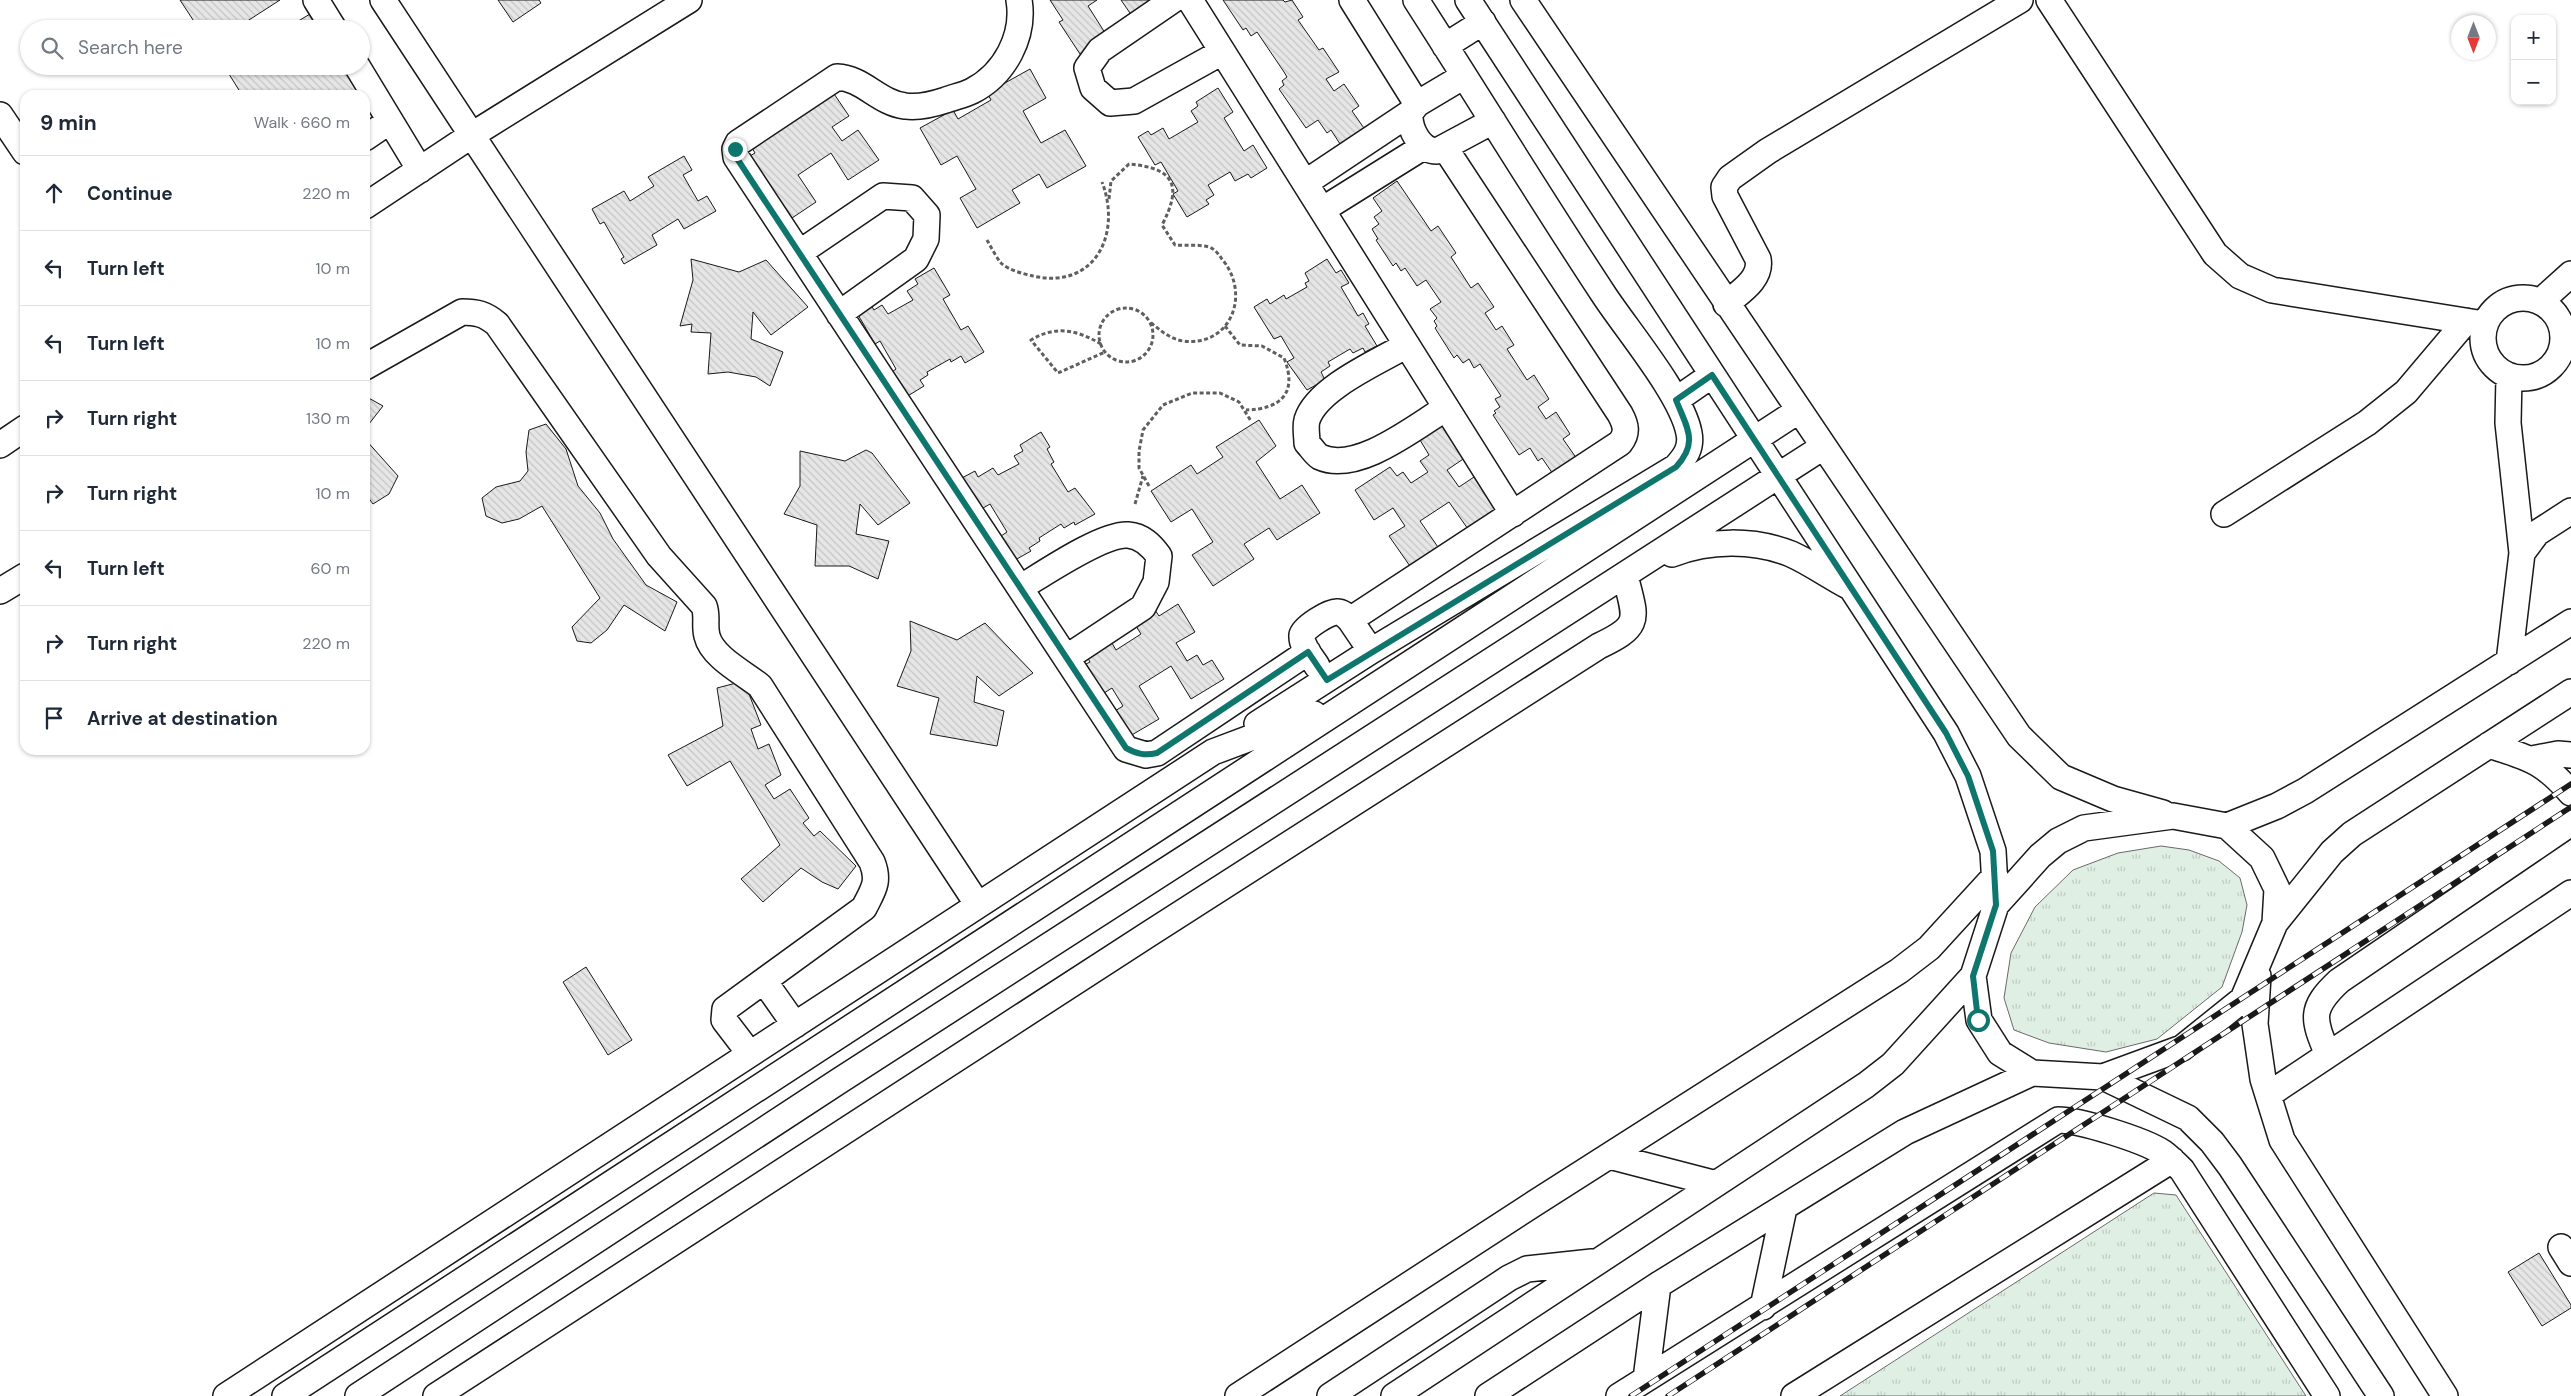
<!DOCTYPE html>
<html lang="en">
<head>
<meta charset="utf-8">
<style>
	body { margin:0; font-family:"DM Sans",sans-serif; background:#f6f6f7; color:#1f2937 }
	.controls { position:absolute; right:15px; top:15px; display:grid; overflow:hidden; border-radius:10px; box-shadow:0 1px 4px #0004 }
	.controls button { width:45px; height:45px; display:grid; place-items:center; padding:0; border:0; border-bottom:1px solid #e0e1e3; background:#fff; color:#1f2937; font:25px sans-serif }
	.compass { position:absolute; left:2451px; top:15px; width:45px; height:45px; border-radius:50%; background:#fff; box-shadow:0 1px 4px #0004; rotate:180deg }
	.stop { position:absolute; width:15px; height:15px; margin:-11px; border:4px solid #0f766e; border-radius:50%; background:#fff }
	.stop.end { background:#0f766e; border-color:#fff; box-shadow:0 1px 5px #0008 }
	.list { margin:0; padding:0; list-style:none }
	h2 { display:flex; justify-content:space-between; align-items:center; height:65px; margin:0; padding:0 20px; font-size:21px }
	h2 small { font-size:16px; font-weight:400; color:#747a83 }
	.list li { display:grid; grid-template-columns:32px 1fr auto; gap:15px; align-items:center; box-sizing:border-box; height:75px; padding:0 20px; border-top:1px solid #e0e1e3 }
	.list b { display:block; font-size:19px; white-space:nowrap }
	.list em { font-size:16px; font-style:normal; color:#747a83 }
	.icon { flex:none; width:28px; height:28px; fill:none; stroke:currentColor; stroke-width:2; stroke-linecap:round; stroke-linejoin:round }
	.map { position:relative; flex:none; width:2571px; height:1396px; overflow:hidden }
	.search { position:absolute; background:#fff; box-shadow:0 1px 4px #0004; left:20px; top:20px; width:350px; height:55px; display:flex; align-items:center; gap:12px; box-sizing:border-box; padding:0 18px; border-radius:28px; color:#747a83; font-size:19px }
	.panel { position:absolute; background:#fff; box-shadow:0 1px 4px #0004; left:20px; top:90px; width:350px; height:665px; border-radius:15px }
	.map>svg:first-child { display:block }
	.park { fill:url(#park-tufts); stroke:#6a6a6a }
	.building { fill:url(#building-back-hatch); stroke:#1a1a1a }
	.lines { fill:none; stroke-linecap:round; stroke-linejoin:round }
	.minor-casing { stroke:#1a1a1a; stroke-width:28 }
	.path { stroke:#5f5f5f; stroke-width:3; stroke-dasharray:4 2.5; stroke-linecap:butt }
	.minor { stroke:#fff; stroke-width:25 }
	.rail-casing { stroke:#1a1a1a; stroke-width:5.5 }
	.rail { stroke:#fff; stroke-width:4; stroke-dasharray:11; stroke-linecap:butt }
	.route { stroke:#0f766e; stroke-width:6 }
</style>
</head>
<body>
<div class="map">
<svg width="2571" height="1396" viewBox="0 0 2571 1396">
	<defs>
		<pattern id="park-tufts" width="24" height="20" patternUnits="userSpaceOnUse" patternTransform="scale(1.25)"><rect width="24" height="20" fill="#e0efe3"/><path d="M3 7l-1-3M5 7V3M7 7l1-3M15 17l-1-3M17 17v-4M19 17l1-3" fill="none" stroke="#c0ccc2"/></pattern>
		<pattern id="building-back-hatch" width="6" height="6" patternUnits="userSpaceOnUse" patternTransform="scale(1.25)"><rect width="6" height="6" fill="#e6e6e6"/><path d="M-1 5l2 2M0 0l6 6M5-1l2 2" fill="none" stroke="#c5c5c5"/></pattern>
	</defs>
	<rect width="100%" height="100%" fill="#fff"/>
	<path class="park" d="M2161,846L2189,850L2219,861L2240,878L2247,905L2242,932L2222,987L2157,1039L2106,1052L2049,1043L2014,1030L2004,998L2011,953L2035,907L2073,870L2118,853Z
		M2154,1193L2176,1195L2306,1396H1840Z"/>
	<path class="building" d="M180,0H280L235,29H213L209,23L199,29Z
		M498,0H539L541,3L513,22Z
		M1050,0H1097L1088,6L1107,36L1080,54L1059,22L1063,20Z
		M1121,0H1156L1132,16Z
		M1223,0H1283L1285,2L1292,0L1303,17L1298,20L1319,50L1323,48L1339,72L1326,79L1334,91L1344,84L1359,106L1352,111L1366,131L1342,147L1331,130L1327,133L1318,120L1306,128L1279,89L1284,85L1282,81L1287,77L1284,72L1257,32L1251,36L1246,28L1243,30Z
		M315,11L326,29H285Z
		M224,66H349L365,95H242Z
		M1030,69L1046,98L1023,111L1041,143L1065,130L1086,166L1047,188L1039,174L1012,190L1020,203L977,228L960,198L976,189L957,156L941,165L920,128L953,110L958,119L991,100L987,93Z
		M828,85L849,116L832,127L842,141L858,130L879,160L848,180L831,153L798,175L816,202L792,218L750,156L755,153L751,146Z
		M1218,88L1233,112L1224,118L1244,151L1253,145L1267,168L1251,178L1248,174L1235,181L1230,172L1208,185L1214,195L1206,200L1209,204L1187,217L1173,194L1178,191L1161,162L1155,165L1138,137L1148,131L1151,135L1163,128L1169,139L1198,122L1191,111L1198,106L1196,102Z
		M684,156L692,170L683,175L698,201L707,196L716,211L684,229L678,219L652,235L657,245L624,264L621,259L624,257L604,222L600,224L592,209L624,191L630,201L654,186L648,177Z
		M1397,181L1431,231L1438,226L1456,253L1451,257L1471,288L1478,283L1494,307L1485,313L1496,330L1502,326L1514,345L1507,349L1527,380L1534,375L1549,399L1538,407L1546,419L1556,412L1570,434L1563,439L1577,459L1553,474L1542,458L1538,461L1530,448L1519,455L1493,415L1496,413L1494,411L1500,407L1495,399L1501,396L1480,364L1474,368L1469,359L1463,363L1457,355L1454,358L1435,328L1437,326L1434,321L1437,318L1430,309L1441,302L1426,280L1417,286L1405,268L1401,271L1396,263L1393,266L1376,240L1378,239L1372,229L1379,224L1374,217L1382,211L1373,198Z
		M691,259L739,272L766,260L808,307L771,335L753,312L751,339L783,352L770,386L756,377L728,372L708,374L711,333L691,332L692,324L680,326L693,280Z
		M1327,259L1336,273L1341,270L1349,283L1341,287L1358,316L1363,313L1369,324L1365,326L1377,346L1365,352L1363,348L1353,353L1350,349L1328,362L1330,366L1321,372L1325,380L1307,390L1287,362L1294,358L1281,336L1274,339L1254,307L1267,299L1270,304L1284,295L1286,299L1307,287L1305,283L1309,281L1305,273Z
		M934,268L950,295L943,299L961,330L968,326L984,352L965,363L961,356L951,362L950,359L927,372L928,375L920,380L924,386L906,397L892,372L896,369L880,341L875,344L857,313L871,305L874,310L882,305L888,314L913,300L907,291L918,284L915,279Z
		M365,396L383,406L365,429Z
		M1259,420L1276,446L1256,462L1280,499L1302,485L1320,513L1277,540L1269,528L1244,544L1254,559L1213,586L1192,555L1213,542L1192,509L1171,522L1151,491L1191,465L1197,474L1223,457L1216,447Z
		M1450,420L1472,453L1447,470L1459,487L1474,477L1496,510L1468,529L1449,502L1420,521L1440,550L1412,569L1389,536L1405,526L1393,508L1374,520L1355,490L1390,467L1397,476L1403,472L1411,483L1428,472L1420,461L1429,455L1420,440Z
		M546,424L566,449L578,486L600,513L613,539L646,585L677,602L665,631L624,605L607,630L591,643L577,641L572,627L600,598L542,506L519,519L502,523L486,516L482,498L496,487L520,481L528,471L526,452L529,430Z
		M1041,432L1050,447L1047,449L1054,462L1051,464L1068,492L1075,488L1095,514L1075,525L1074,522L1064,528L1061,524L1039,538L1040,541L1029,548L1031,551L1015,560L1001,536L1007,532L990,504L978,511L960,479L975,471L978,477L993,468L998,475L1019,464L1014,456L1023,451L1020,445Z
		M365,439L398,476L389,494L373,504L365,493Z
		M866,450L872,453L910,503L878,525L860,504L856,534L889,541L878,579L849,566H815L817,525L784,514L800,486V451L845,461Z
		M1178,604L1195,632L1176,643L1187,661L1197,655L1203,665L1212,660L1224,679L1191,699L1171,666L1139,686L1159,719L1130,736L1115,711L1123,706L1112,688L1104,693L1086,664L1090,662L1085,653L1109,638L1116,650L1141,634L1134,623L1155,610L1159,616Z
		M910,621L957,640L985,623L1033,673L999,696L977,676L974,702L1004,711L997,746L930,734L939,698L897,686L911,651Z
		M744,681L761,725L751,729L758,749L769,744L781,775L765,785L774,799L790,789L809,818L803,823L814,836L820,831L856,866L838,889L822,882L801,868L763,902L741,879L780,845L730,761L687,786L668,755L723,726L717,688Z
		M586,967L632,1040L608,1055L563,982Z
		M2539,1253L2571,1305V1308L2542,1326L2508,1272Z"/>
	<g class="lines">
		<defs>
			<path id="minor" d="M316,0L334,29
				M383,0L978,905
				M1019,0C1025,36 1005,74 972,91C964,95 954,97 946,100C934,104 919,108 905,106C879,103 863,78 837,77L738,143L735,149L736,157L1126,749L1146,755L1157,753L1308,652
				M1173,0L1100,50L1087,68L1093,88L1110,103L1134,101L1222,52
				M1190,0L1513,514
				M1352,0L1417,104
				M1468,0L1946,733L1968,776L1993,851L1996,905
				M1523,0L2019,736L2061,777L2113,799L2163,813
				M2049,0L2215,254L2240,276L2272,290L2484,324
				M1445,46L1483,22
				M357,66L420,170
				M1464,76L1417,104L1410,113C1409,129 1420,151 1437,151L1493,121
				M0,115L25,152
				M365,138L390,121
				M1305,183L1410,113
				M365,206L472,135L689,0
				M1322,210L1423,147
				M799,253L883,196L912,198L927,215L926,239L916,259L839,314
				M2483 338a40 40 0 1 1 80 0a40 40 0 1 1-80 0Z
				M2541,301L2571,274
				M1726,304C1740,292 1762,279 1758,259L1725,196L1724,187L1730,178L1768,151L2020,0
				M1407,345C1378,362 1317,388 1307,420C1305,427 1307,436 1307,443C1311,447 1315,454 1320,457C1357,474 1415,427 1446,408
				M365,367L462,312C477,312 485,314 497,324L659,556L704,606C708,616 704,625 707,636C712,657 744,673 760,686L872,862C880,882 873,890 864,908L725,1009L724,1020L750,1054
				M2509,376L2508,423L2522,553
				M1676,400L1712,375
				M0,445L25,428
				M2224,514L2367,423L2406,392L2466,321
				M1672,554C1709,540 1753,539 1791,554C1811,563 1829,576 1848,586
				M1020,588C1043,574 1103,533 1128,535C1142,536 1151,545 1159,556L1156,582L1143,607L1066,658
				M0,591L25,576
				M1371,651L1350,620L1620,443C1628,433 1626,425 1620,414L1445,148
				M2509,662L2522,553L2537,533L2571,511
				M1317,666C1312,658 1301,646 1302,635C1303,628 1330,611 1337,612C1343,612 1346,616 1350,620
				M1257,724L1371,651L1676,467C1685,457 1692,448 1689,433C1682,395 1627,330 1604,295C1540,198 1479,98 1416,0
				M2489,745C2529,758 2542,760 2571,793
				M2532,759L2558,754L2571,755
				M2227,826L2277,806L2305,791L2571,622
				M2275,923L2332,852L2352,834L2571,692
				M2258,976L2255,1024L2263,1079L2282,1140L2445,1396
				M764,981L795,1025
				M2328,1055C2313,1019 2309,1009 2339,981L2571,823
				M2103,1077L2188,1118L2212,1142L2230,1166L2381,1396
				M2268,1095L2571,893
				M1609,1156L1713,1183
				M2561,1247L2571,1263
				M1763,1307L1784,1208
				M1646,1379L1658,1285
				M226,1396L1213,752L1314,714
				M285,1396L1798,411
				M358,1396L839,1081L1823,447
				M436,1396C822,1143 1210,894 1599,646C1644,625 1635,618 1625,575
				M1238,1396L1535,1203L1899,971L1929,948L1995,876
				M1330,1396L1509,1278L1527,1269L1592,1262
				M1394,1396L1866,1085L1893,1064L1973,976
				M1488,1396L1658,1285L1905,1132L2032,1073L2103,1077L2182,1048L2243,999L2275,923L2277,889L2262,858L2227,826L2173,816L2084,828L2058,841L2040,856L1996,905L1973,976L1979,1020L2000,1053L2032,1073
				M1619,1396L2058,1120C2080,1120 2143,1140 2162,1152C2169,1157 2175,1163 2182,1170L2327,1396
				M1794,1396L2172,1160"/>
		</defs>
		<use href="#minor" class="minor-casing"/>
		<path class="path" d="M1109,199L1111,181L1129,164C1174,168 1183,185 1162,225L1175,245C1185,246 1199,244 1209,247C1217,250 1220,257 1225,263C1250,298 1229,347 1183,341C1170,339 1160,330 1150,322
			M987,240C991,247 996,257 1001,263C1008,270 1024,274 1033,276C1095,290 1122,234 1102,182
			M1099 335a27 27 0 1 1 54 0a27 27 0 1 1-54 0Z
			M1225,326L1240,345L1262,346L1284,358C1298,393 1281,409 1246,410
			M1101,344C1077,330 1056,325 1031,340L1058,373L1105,352
			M1149,486L1139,468V451L1143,430L1163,405L1192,393H1220L1239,402L1251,421
			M1135,504L1143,476"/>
		<use href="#minor" class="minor"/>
		<defs>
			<path id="rail" d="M1631,1396L2571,784
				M1668,1396L2571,807"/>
		</defs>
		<use href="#rail" class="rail-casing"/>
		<use href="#rail" class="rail"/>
	</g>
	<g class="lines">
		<path class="route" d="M735,149L736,157L1126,748C1137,754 1145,756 1157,753L1308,652L1327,680L1676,467C1699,442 1687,428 1676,400L1712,375L1946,733L1968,776L1993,851L1996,905L1973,976L1978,1020"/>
	</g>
</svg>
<div class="controls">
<button>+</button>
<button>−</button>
</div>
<svg class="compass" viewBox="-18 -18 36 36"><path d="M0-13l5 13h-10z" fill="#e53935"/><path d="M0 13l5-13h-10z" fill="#747a83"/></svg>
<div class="stop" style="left:1978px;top:1020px"></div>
<div class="stop end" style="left:735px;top:149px"></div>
<div class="search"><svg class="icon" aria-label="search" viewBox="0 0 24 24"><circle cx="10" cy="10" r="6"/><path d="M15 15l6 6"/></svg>Search here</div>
<section class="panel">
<h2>9 min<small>Walk · 660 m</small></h2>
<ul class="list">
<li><svg class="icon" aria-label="ahead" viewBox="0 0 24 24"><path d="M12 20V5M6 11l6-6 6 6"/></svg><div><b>Continue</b></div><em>220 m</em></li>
<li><svg class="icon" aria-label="left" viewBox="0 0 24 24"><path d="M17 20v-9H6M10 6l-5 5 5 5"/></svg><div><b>Turn left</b></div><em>10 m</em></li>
<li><svg class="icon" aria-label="left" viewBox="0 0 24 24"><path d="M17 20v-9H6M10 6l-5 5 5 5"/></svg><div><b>Turn left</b></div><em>10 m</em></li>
<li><svg class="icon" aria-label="right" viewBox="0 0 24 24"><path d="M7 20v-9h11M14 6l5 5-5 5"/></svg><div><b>Turn right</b></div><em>130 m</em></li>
<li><svg class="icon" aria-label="right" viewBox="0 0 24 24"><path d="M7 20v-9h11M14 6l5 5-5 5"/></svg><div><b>Turn right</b></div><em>10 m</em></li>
<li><svg class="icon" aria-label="left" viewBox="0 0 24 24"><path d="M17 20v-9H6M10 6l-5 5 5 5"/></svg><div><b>Turn left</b></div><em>60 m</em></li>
<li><svg class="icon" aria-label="right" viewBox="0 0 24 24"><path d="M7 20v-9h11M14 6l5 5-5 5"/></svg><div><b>Turn right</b></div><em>220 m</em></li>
<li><svg class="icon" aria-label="arrive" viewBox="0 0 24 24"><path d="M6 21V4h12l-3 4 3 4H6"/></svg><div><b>Arrive at destination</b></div></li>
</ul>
</section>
</div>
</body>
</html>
